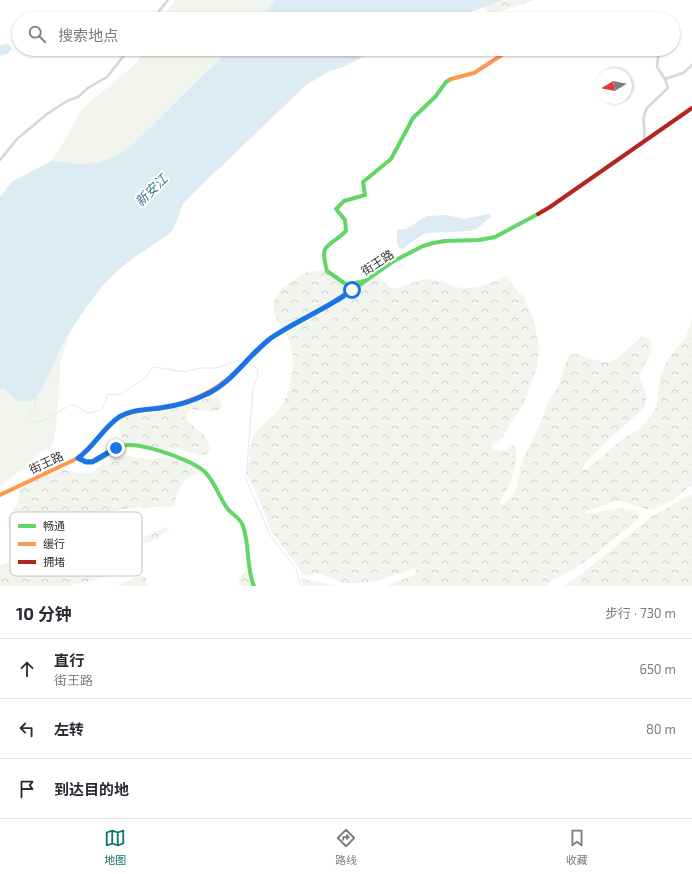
<!DOCTYPE html>
<html lang="zh">
<head>
<meta charset="utf-8">
<style>
	body { margin:0; font-family:"Exo 2","Noto Sans SC",sans-serif; background:#f7f7f7; color:#2b2b33 }
	.compass { position:absolute; left:596px; top:68px; width:36px; height:36px; border-radius:50%; background:#fff; box-shadow:0 1px 3px #0004; rotate:260deg }
	.stop { position:absolute; width:12px; height:12px; margin:-9px; border:3px solid #1a73e8; border-radius:50%; background:#fff }
	.stop.end { background:#1a73e8; border-color:#fff; box-shadow:0 1px 4px #0008 }
	.list { margin:0; padding:0; list-style:none }
	h2 { display:flex; justify-content:space-between; align-items:center; height:52px; margin:0; padding:0 16px; font-size:17px }
	h2 small { font-size:13px; font-weight:400; color:#7c7c81 }
	.list li { display:grid; grid-template-columns:26px 1fr auto; gap:12px; align-items:center; box-sizing:border-box; height:60px; padding:0 16px; border-top:1px solid #e1e1e2 }
	.list b { display:block; font-size:15px; white-space:nowrap }
	.list p { margin:0; font-size:13px; white-space:nowrap; color:#7c7c81 }
	.list em { font-size:13px; font-style:normal; color:#7c7c81 }
	.icon { flex:none; width:22px; height:22px; fill:none; stroke:currentColor; stroke-width:2; stroke-linecap:round; stroke-linejoin:round }
	.map { position:relative; flex:none; width:692px; height:586px; overflow:hidden }
	.search { position:absolute; background:#fff; box-shadow:0 1px 3px #0004; left:12px; right:12px; top:12px; height:44px; display:flex; align-items:center; gap:10px; box-sizing:border-box; padding:0 14px; border-radius:22px; color:#7c7c81; font-size:15px }
	.sheet { height:232px; background:#fff }
	nav { display:flex; justify-content:space-around; align-items:center; box-sizing:border-box; height:56px; border-top:1px solid #e1e1e2; background:#fff; font-size:11px; color:#7c7c81 }
	nav a { display:grid; justify-items:center; gap:2px }
	nav .on { color:#0f766e }
	.map>svg:first-child { display:block }
	.grass { fill:#f1f5ed }
	.forest { fill:url(#forest-crowns) }
	.water { fill:#ddebf3 }
	.lines { fill:none; stroke-linecap:round; stroke-linejoin:round }
	.stream { stroke:#ddebf3; stroke-width:1 }
	.street { stroke:#d7d7d7; stroke-width:2.5 }
	.fast { stroke:#63d668; stroke-width:4 }
	.slow { stroke:#ff974d; stroke-width:4 }
	.jam { stroke:#b3261e; stroke-width:4 }
	.route { stroke:#1a73e8; stroke-width:5 }
	.labels { text-anchor:middle; dominant-baseline:central; stroke-width:4; stroke-linejoin:round; paint-order:stroke }
	.street-label { font-size:12px; fill:#333; stroke:#fff }
	.water-label { font-size:13px; font-style:italic; fill:#3f7597; stroke:#fff }
	.key { fill:#fff; stroke:#c2c2c2; stroke-width:1 }
	.key-label { font-size:11px; fill:#333 }
</style>
</head>
<body>
<div class="map">
<svg width="692" height="586" viewBox="0 0 692 586">
	<defs>
		<pattern id="forest-crowns" width="20" height="18" patternUnits="userSpaceOnUse"><rect width="20" height="18" fill="#f1f5ed"/><path d="M2 6a3 3 0 1 1 6 0M12 15a3 3 0 1 1 6 0" fill="none" stroke="#cfd2cc"/></pattern>
	</defs>
	<rect width="100%" height="100%" fill="#fff"/>
	<path class="grass" d="M176,0H275L260,19H160Z
		M147,49H230L133,144C127,148 122,153 115,157C96,167 72,163 51,161L64,142L81,110L133,66Z
		M70,333L60,364L59,393L55,435L53,442L51,446L37,454L29,464L0,486V390L4,389L16,401L24,402L33,400L45,383L60,350Z"/>
	<path class="forest" d="M504,0H535L491,14L483,7Z
		M328,269L332,274L348,283L363,279L339,298L283,328L277,320L273,310L274,301L281,289L307,272Z
		M377,275C383,279 386,286 394,289C406,287 417,279 429,279C440,279 447,285 456,287C475,291 490,283 507,276L519,294L522,293L524,297L535,325L539,347L537,368L524,403L503,436L498,441L492,445L491,448C499,453 506,451 513,445L516,447C518,465 510,488 499,503L502,505L515,493L518,483L520,468L523,458L539,428L548,402L559,385L568,356L571,354H577L602,362H610L617,359L642,336L651,340V352L640,375C641,387 650,395 644,408C632,421 585,456 582,470C597,464 609,450 621,440C628,435 636,432 642,426C648,420 655,411 657,403L661,373L668,359L686,337L692,318V485C681,493 659,512 645,509C636,507 628,501 618,501C607,502 596,509 585,511L586,514L620,508L636,511L638,512L639,515L637,520L598,552L573,570L555,578L546,586H388L389,585L417,574L415,568L377,581L360,583H342L322,574L302,575L299,568L271,531L260,501L248,476L247,473C249,462 249,447 253,437C258,426 270,421 277,412C292,396 300,352 285,334L335,304Z
		M208,398H216L220,400L222,405V409C211,412 203,411 192,409L189,411L185,418C193,429 214,436 209,453L205,455H199L175,448L161,450L125,444L119,429L120,421L126,416L158,412L193,404Z
		M127,456L152,460L163,456L193,464L202,471L185,480L178,491L174,506C154,508 135,506 115,511C111,518 115,535 122,540L143,537L166,527L170,529L152,541L134,545L124,561L108,576L93,581L79,583L70,586H0V565L25,559L28,553C26,537 9,536 8,525C5,512 24,506 18,490L40,478L63,469L83,474L95,472V469L110,460Z
		M692,494V586H564L587,570L651,517Z
		M248,569L252,586H239C239,578 241,574 248,569Z
		M141,575L145,577L148,586H117Z
		M302,579L339,586H303Z"/>
	<path class="water" d="M275,0H504L450,19H260Z
		M7,44L11,46L12,49L7,54L0,56V45Z
		M230,49H379L345,66L328,72L306,85L210,177L183,204L173,230L169,234C152,246 133,257 117,271C96,290 75,323 61,348C55,359 43,394 34,399C29,402 22,402 16,401L4,389L0,390V197L6,189L13,181L51,161L84,164L100,162L116,156L133,144Z
		M488,214H491V217L476,229L471,231L426,233L414,240L403,249L399,248L397,243V230L406,229L427,216L447,215L464,219Z"/>
	<g class="lines">
		<path class="stream" d="M246,363L257,368L258,377L253,388L246,479L270,535L296,569L301,586
			M36,397L35,407L27,417C38,431 59,409 72,405L76,406L88,413C105,411 103,408 108,394L115,395L122,394C128,387 137,385 144,379C148,375 149,370 155,367L184,372L200,368H217L237,360L243,362"/>
		<path class="street" d="M153,19L168,0
			M580,49L587,51L591,49
			M665,79L683,73L692,65
			M643,142C648,128 639,123 647,108L668,88L665,79L657,67L659,49
			M0,160L17,139L47,114L67,101L78,97L88,88L107,77L129,49"/>
		<path class="fast" d="M364,281L347,285L327,271C319,241 328,249 346,231L345,220L336,209L344,201L365,195L363,182L391,159L413,118L435,97L446,82L451,79
			M232,375L271,338L340,299L392,262L423,246L433,243L445,241L479,240L495,237L538,214
			M78,458C103,470 107,446 128,445C145,444 192,460 205,472C215,482 219,497 227,508C232,515 240,517 243,526C250,546 246,568 254,586"/>
		<path class="slow" d="M451,79L474,73L511,49
			M0,495L78,458C93,447 106,423 122,416C134,410 148,410 161,408C188,403 212,394 232,375"/>
		<path class="jam" d="M538,214L550,207L692,108"/>
	</g>
	<g class="lines">
		<path class="route" d="M116,448L92,462H86L78,458C94,447 103,428 119,417C132,409 146,410 160,408C176,406 193,401 207,394C233,382 248,355 271,338C297,320 327,309 352,290"/>
	</g>
	<g class="labels">
		<g class="street-label">
			<text transform="translate(377 262) rotate(-33)">街王路</text>
			<text transform="translate(46 462) rotate(-25)">街王路</text>
		</g>
		<g class="water-label">
			<text transform="translate(151 190) rotate(-45)">新安江</text>
		</g>
	</g>
	<rect x="10" y="512" width="132" height="64" rx="6" class="key"/>
	<rect x="18" y="524" width="18" height="4" fill="#63d668"/>
	<rect x="18" y="542" width="18" height="4" fill="#ff974d"/>
	<rect x="18" y="560" width="18" height="4" fill="#b3261e"/>
	<g class="key-label">
		<text x="43" y="530">畅通</text>
		<text x="43" y="548">缓行</text>
		<text x="43" y="566">拥堵</text>
	</g>
</svg>
<svg class="compass" viewBox="-18 -18 36 36"><path d="M0-13l5 13h-10z" fill="#e53935"/><path d="M0 13l5-13h-10z" fill="#7c7c81"/></svg>
<div class="stop" style="left:352px;top:290px"></div>
<div class="stop end" style="left:116px;top:448px"></div>
<div class="search"><svg class="icon" aria-label="search" viewBox="0 0 24 24"><circle cx="10" cy="10" r="6"/><path d="M15 15l6 6"/></svg>搜索地点</div>
</div>
<section class="sheet">
<h2>10 分钟<small>步行 · 730 m</small></h2>
<ul class="list">
<li><svg class="icon" aria-label="ahead" viewBox="0 0 24 24"><path d="M12 20V5M6 11l6-6 6 6"/></svg><div><b>直行</b><p>街王路</p></div><em>650 m</em></li>
<li><svg class="icon" aria-label="left" viewBox="0 0 24 24"><path d="M17 20v-9H6M10 6l-5 5 5 5"/></svg><div><b>左转</b></div><em>80 m</em></li>
<li><svg class="icon" aria-label="arrive" viewBox="0 0 24 24"><path d="M6 21V4h12l-3 4 3 4H6"/></svg><div><b>到达目的地</b></div></li>
</ul>
</section>
<nav>
<a class="on"><svg class="icon" aria-label="map" viewBox="0 0 24 24"><path d="M3 6l6-2 6 2 6-2v14l-6 2-6-2-6 2zM9 4v14M15 6v14"/></svg>地图</a>
<a><svg class="icon" aria-label="directions" viewBox="0 0 24 24"><path d="M12 3l9 9-9 9-9-9zM9 14v-3h6M13 9l2 2-2 2"/></svg>路线</a>
<a><svg class="icon" aria-label="saved" viewBox="0 0 24 24"><path d="M7 4h10v16l-5-4-5 4z"/></svg>收藏</a>
</nav>
</body>
</html>
